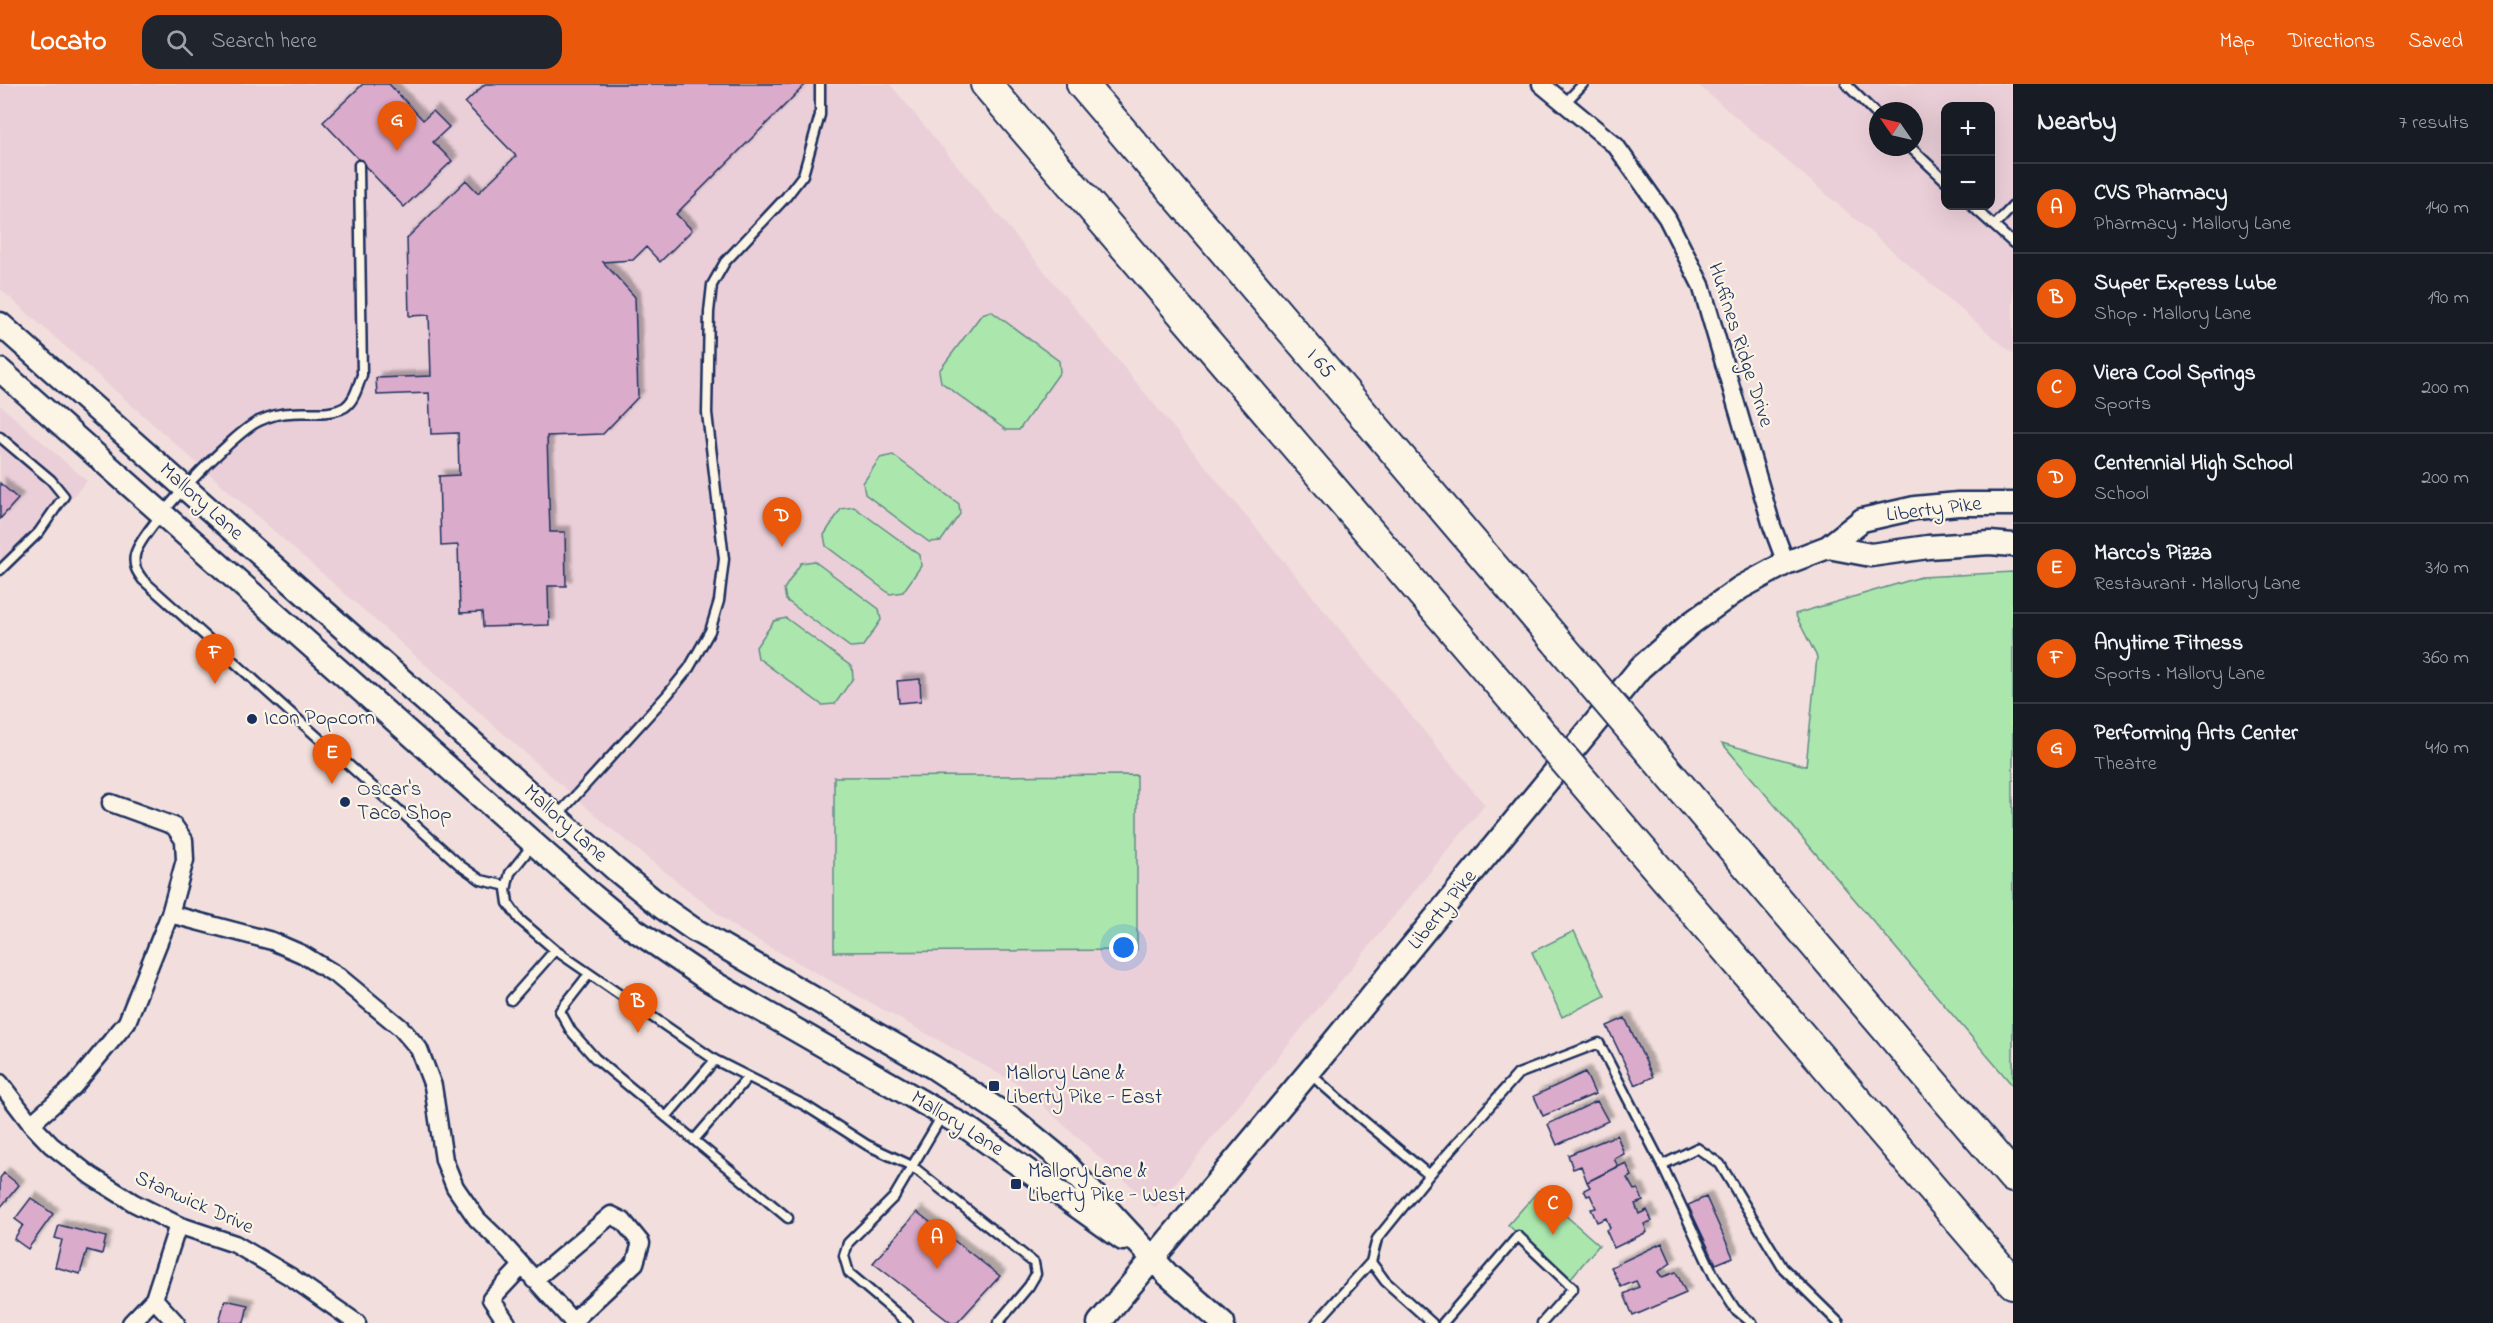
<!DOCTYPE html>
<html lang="en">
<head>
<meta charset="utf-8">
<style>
	body { margin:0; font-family:"Indie Flower",sans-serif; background:#20242c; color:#f1f3f6 }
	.controls { position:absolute; right:18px; top:18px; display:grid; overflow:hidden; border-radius:12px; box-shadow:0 6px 24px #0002 }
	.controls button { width:54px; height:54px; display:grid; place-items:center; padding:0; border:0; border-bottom:2px solid #363941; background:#171b24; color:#f1f3f6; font:30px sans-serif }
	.compass { position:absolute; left:1869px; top:18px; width:54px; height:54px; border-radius:50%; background:#171b24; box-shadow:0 6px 24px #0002; rotate:304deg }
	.you { position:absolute; left:1124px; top:864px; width:21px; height:21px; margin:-15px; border:4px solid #fff; border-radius:50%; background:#1a73e8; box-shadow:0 0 0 9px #1a73e833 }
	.badge { display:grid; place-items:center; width:39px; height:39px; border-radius:50%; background:#ea580c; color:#fff; font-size:20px; font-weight:700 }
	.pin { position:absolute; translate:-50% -50px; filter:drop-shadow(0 2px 3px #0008) }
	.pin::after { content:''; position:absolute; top:32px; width:21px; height:18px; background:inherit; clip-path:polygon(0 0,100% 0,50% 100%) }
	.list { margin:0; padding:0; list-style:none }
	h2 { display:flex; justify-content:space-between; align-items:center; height:78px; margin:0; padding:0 24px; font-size:26px }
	h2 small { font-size:20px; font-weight:400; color:#9ea1a6 }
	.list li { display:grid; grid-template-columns:39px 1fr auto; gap:18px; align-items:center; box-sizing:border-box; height:90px; padding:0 24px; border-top:2px solid #363941 }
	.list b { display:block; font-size:22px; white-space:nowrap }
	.list p { margin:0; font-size:20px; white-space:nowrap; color:#9ea1a6 }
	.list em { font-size:20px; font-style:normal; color:#9ea1a6 }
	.icon { flex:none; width:33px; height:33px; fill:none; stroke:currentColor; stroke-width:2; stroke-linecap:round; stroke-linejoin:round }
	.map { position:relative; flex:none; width:2013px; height:1239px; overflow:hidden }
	header { display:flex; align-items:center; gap:36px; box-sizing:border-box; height:84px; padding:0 30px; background:#ea580c; color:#fff }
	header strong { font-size:28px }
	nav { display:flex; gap:33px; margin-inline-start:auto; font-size:21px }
	.search { width:420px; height:54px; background:#20242c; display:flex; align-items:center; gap:15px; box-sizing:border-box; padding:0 21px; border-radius:18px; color:#9ea1a6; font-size:22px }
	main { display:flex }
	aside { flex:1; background:#171b24 }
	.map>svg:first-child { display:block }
	.built { fill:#ebcfd8; fill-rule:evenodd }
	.green { fill:#abe7ad; stroke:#638b86; stroke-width:1.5 }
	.building { fill:#dbabcb; stroke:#1b2f5e; stroke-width:1.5; filter:url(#shadow) }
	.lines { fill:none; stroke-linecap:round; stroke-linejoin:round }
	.lane-casing { stroke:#1b2f5e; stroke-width:13 }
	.street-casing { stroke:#1b2f5e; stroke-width:21 }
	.secondary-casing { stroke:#1b2f5e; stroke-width:27 }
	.highway-casing { stroke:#1b2f5e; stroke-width:34 }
	.lane { stroke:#fcf5e5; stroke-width:8 }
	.street { stroke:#fcf5e5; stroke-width:16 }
	.secondary { stroke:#fcf5e5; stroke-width:22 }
	.highway { stroke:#fcf5e5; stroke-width:30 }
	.highway-bridge-casing { stroke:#1b2f5e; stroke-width:34; stroke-linecap:butt }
	.highway-bridge { stroke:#fcf5e5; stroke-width:30 }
	.poi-dot { fill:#1b2f5e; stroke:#fcf5e5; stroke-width:2 }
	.labels { text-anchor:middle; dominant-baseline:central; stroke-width:4.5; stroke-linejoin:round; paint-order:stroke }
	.street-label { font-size:21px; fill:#1b2f5e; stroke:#fcf5e5 }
	.poi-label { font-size:21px; fill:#1b2f5e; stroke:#fcf5e5; text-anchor:start }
</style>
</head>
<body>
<header>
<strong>Locato</strong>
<div class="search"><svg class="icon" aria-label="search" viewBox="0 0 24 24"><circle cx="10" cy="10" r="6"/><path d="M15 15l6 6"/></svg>Search here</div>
<nav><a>Map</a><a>Directions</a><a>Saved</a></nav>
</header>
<main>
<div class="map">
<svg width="2013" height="1239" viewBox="0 0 2013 1239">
	<defs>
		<filter id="shadow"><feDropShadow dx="5.5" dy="-5.5" stdDeviation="1.5" flood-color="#0004"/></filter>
	</defs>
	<rect width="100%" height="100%" fill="#f2dfdd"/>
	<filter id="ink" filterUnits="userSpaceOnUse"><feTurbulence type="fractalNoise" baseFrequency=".0167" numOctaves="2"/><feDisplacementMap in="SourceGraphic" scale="12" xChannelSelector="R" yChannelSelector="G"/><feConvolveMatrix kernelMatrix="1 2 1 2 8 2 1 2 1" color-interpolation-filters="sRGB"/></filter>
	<g filter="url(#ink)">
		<path class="built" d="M0,0H890L1485,721L1155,1124L1021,1002L737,845L610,744L0,205Z
			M1697,0H2013V270ZM1946,22H1990V122H1946ZM1878,27H1914V63H1878Z
			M0,321L87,397L0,495Z"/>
		<path class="green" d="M991,227L1059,277L1060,288L1019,346H1006L941,298L939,287L982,230Z
			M893,371L959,420L960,430L941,457L929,458L865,410L863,399L880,374Z
			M854,423L920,471L921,482L903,508L890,510L826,462L824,451L841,425Z
			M814,477L879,525L881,536L863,562L850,563L786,516L784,505L801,479Z
			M2013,488V1002L1722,659L1806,682L1817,573L1795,530L1921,493Z
			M786,534L852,583L853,594L835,620L822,621L758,574L756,563L774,537Z
			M1137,691V866L834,868V693Z
			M1574,847L1605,912L1562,933L1532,868Z
			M1538,1107L1599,1161L1570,1195L1508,1141Z"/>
		<path class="building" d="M363,0H389L423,36L433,27L449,43L433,58L452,77L404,123L323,38Z
			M485,0H806L676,130L692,146L660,178L646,163L633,176L603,178L635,213L638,313L603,350L547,352L550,448H565L566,502H548L549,541L483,543L482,528L460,529L458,461L441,462L439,392L459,391L458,349L431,350L429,309L377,311L376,294L431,292L429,231L409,232L407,154L466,96L478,109L516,72L465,19Z
			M0,399L18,415L0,435Z
			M920,595L921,617L899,619L897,597Z
			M1625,934L1653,993L1635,1001L1607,942Z
			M1585,988L1595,1010L1543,1032L1534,1012Z
			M1597,1017L1608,1037L1557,1061L1548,1040Z
			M1617,1051L1624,1070L1614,1075L1618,1082L1587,1098L1581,1082L1573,1085L1568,1071Z
			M1626,1079L1632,1092L1627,1094L1634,1106L1638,1105L1643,1117L1635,1120L1639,1130L1647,1126L1652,1137L1644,1140L1647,1148L1614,1164L1606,1146L1610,1144L1606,1134L1597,1138L1591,1125L1596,1124L1590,1111L1587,1112L1584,1106L1590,1103L1587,1098Z
			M4,1089L19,1101L0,1124V1094Z
			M1706,1113L1733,1173L1716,1180L1688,1121Z
			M31,1114L53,1130L28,1165L14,1155L23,1141L15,1135Z
			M917,1128L1000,1192L957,1239H951L873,1179Z
			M59,1141L106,1153L102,1170L87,1166L80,1190L55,1183L62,1156L55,1154Z
			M1662,1159L1671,1179L1658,1188L1662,1193L1676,1188L1686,1209L1633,1232L1624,1210L1639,1203L1636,1197L1621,1203L1611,1183Z
			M225,1216L248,1221L244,1239H219Z"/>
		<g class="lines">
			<defs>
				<path id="lane" d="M1846,0L1878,32
					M1564,20L1583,0
					M1910,63L1946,97
					M359,81L362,291C358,301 355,316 345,323C330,332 306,327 290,329C281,329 268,333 259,337C234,348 141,445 135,471C133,482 137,488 143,496L461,782L481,796L507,802
					M1972,122L2013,159
					M1994,142L2013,122
					M0,353L51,396L64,412L39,448L0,486
					M557,732L668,610L689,584L710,547L719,517L724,475L707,329L709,228L712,201L725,178L786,113L803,91L820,31V0
					M534,759L510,789L506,805L508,819L520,836L555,866L715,976L806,1022L867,1061L912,1082L1034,1179L1036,1190L1029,1202L998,1239
					M589,890L560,927L571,947L595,974L788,1134
					M511,916L555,866
					M1309,989L1358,1032L1429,1091
					M666,1033L715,976
					M694,1056L748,993
					M1662,1081L1697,1064L1720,1080L1783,1184L1839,1239
					M908,1239L849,1189L844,1172L848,1159L894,1113L943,1030
					M1316,1239L1371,1178
					M1432,1239L1385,1197L1371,1178L1377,1155L1429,1091L1518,990L1599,959L1662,1081L1714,1192L1735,1225L1752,1239
					M1443,1239L1518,1152L1573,1204L1542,1239"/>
				<path id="street" d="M1541,0L1616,62L1667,134L1701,201L1772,442L1786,479
					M170,830L272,857L302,870L338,892L401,944L419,965L433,1002L444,1076L455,1103L477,1135L502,1159L574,1239
					M0,999L31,1040L51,1061L91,1092L134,1119L178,1141L235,1160L291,1193L357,1239
					M31,1040L74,1002L127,938L170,830L185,776L184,756L174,742L111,719
					M534,1196L611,1131L623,1137L641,1159L635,1179L572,1238
					M154,1215L176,1239
					M131,1239L154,1215L178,1141
					M507,1239L491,1215L522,1182"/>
				<path id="secondary" d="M0,240L615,785L663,824L693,845L933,983L1016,1038L1061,1075L1168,1191L1223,1239
					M0,286L592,811L632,844L707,895L969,1045L1123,1155
					M1828,463L1871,471L1928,463L1990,459L2013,461
					M1099,1239L1309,988L1640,584L1690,540L1740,504L1786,479L1828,463L1862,436L1915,424L1958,420H2013"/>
				<path id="highway" d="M986,0L1515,618
					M1082,0L1559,560
					M1655,673L2013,1093
					M1609,728L2013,1199"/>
			</defs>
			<use href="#lane" class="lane-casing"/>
			<use href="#street" class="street-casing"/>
			<use href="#secondary" class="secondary-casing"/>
			<use href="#highway" class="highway-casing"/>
			<use href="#lane" class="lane"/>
			<use href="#street" class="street"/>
			<use href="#secondary" class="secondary"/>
			<use href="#highway" class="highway"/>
			<defs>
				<path id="highway-bridge" d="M1559,560L1655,673
					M1515,618L1609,728"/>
			</defs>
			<use href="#highway-bridge" class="highway-bridge-casing"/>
			<use href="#highway-bridge" class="highway-bridge"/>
		</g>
	</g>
	<g class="poi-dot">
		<circle cx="252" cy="635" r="6"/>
		<circle cx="345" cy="718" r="6"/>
		<rect x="988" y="996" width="12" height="12" rx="3"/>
		<rect x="1010" y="1094" width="12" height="12" rx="3"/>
	</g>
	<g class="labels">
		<g class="street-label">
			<text transform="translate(1740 261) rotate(72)">Huffines Ridge Drive</text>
			<text transform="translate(1320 280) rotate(50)">I 65</text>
			<text transform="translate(201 418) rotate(42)">Mallory Lane</text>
			<text transform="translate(1934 426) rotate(-7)">Liberty Pike</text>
			<text transform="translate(565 740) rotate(42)">Mallory Lane</text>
			<text transform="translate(1443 826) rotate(-51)">Liberty Pike</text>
			<text transform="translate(957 1040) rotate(32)">Mallory Lane</text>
			<text transform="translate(194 1119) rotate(24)">Stanwick Drive</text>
		</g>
		<g class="poi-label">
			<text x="264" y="635">Icon Popcorn</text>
			<text x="357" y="706">Oscar's<tspan x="357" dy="24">Taco Shop</tspan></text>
			<text x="1006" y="990">Mallory Lane &amp;<tspan x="1006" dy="24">Liberty Pike - East</tspan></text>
			<text x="1028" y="1088">Mallory Lane &amp;<tspan x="1028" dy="24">Liberty Pike - West</tspan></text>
		</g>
	</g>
</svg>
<div class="controls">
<button>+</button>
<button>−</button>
</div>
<svg class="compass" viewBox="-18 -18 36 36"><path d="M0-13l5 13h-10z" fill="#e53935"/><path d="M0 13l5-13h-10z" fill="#9ea1a6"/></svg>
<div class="you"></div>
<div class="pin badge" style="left:937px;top:1185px">A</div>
<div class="pin badge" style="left:638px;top:949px">B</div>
<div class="pin badge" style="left:1553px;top:1151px">C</div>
<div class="pin badge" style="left:782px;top:463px">D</div>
<div class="pin badge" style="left:332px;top:700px">E</div>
<div class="pin badge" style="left:215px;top:600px">F</div>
<div class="pin badge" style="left:397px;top:67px">G</div>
</div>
<aside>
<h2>Nearby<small>7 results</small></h2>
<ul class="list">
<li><span class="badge">A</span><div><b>CVS Pharmacy</b><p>Pharmacy · Mallory Lane</p></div><em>140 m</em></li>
<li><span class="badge">B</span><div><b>Super Express Lube</b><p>Shop · Mallory Lane</p></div><em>190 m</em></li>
<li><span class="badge">C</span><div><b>Viera Cool Springs</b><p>Sports</p></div><em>200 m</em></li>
<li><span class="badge">D</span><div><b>Centennial High School</b><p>School</p></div><em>200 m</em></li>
<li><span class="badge">E</span><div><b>Marco's Pizza</b><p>Restaurant · Mallory Lane</p></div><em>310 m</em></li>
<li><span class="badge">F</span><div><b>Anytime Fitness</b><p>Sports · Mallory Lane</p></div><em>360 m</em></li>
<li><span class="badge">G</span><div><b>Performing Arts Center</b><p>Theatre</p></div><em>410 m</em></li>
</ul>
</aside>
</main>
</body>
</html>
